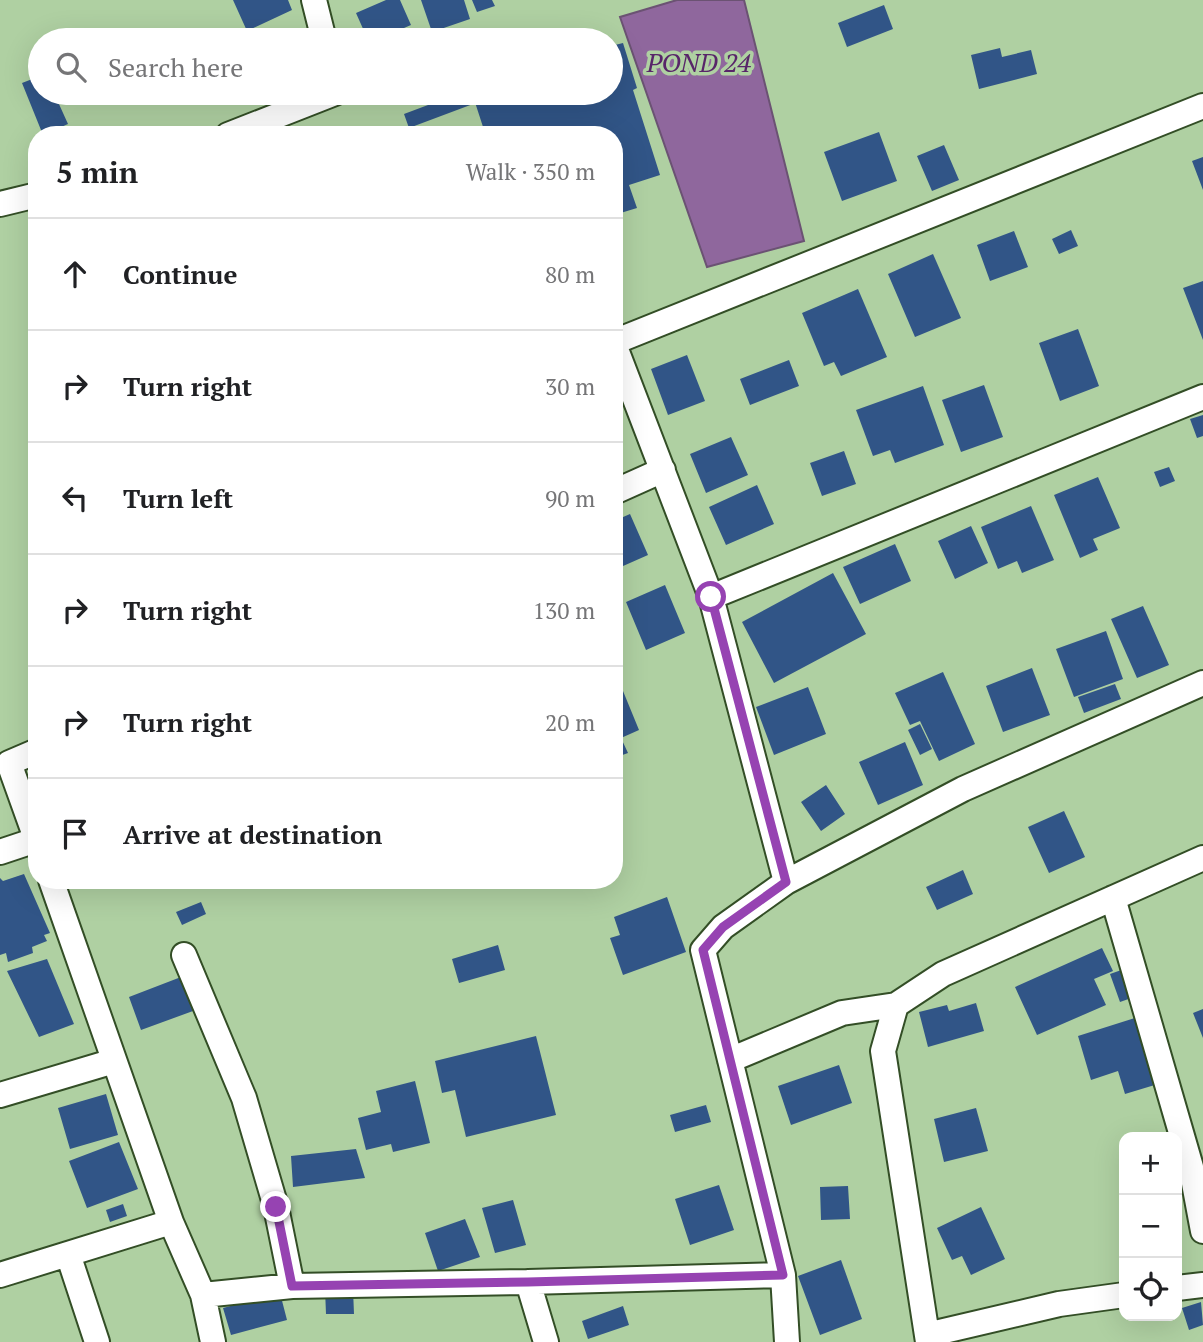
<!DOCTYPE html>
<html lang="en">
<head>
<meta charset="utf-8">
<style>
	body { margin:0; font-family:"PT Serif",serif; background:#f6f6f6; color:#202124 }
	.controls { position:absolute; right:21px; bottom:21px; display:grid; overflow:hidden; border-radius:14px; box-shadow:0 7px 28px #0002 }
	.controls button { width:63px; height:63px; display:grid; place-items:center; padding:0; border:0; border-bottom:2px solid #e0e0e0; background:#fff; color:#202124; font:35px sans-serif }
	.stop { position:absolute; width:21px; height:21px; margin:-16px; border:5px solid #9643b2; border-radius:50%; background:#fff }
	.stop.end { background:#9643b2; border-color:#fff; box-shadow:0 2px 7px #0008 }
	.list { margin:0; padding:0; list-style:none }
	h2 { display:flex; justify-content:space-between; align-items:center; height:91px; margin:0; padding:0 28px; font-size:30px }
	h2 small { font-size:23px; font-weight:400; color:#757577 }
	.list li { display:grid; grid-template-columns:46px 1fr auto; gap:21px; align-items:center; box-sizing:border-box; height:112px; padding:0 28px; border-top:2px solid #e0e0e0 }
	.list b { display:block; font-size:26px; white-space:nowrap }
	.list em { font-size:23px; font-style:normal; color:#757577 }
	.icon { flex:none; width:38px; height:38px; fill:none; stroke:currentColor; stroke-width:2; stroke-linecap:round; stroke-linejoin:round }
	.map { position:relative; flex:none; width:1203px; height:1342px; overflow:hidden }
	.search { position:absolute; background:#fff; box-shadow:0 7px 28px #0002; left:28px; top:28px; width:595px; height:77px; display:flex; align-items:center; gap:18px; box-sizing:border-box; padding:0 24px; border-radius:38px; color:#757577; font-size:26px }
	.panel { position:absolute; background:#fff; box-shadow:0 7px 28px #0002; left:28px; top:126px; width:595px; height:763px; border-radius:28px }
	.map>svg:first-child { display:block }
	.water { fill:#8f679d; stroke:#6b5273; stroke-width:2 }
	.building { fill:#315587 }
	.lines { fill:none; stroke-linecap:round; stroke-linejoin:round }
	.minor-casing { stroke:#334e26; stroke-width:28 }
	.minor { stroke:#fff; stroke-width:24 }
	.route { stroke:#9643b2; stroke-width:9 }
	.labels { text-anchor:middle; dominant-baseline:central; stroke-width:7; stroke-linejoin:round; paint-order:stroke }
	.water-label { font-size:26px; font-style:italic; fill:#582569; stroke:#afd0a2 }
</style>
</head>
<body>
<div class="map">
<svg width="1203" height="1342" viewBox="0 0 1203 1342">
	<rect width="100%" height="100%" fill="#afd0a2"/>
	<path class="water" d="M677,0H744L804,241L707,267L620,17Z"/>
	<path class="building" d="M233,0H288L292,10L247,31Z
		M386,0H400L411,25L376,40H368L356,13Z
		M421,0H464L470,19L432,32Z
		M472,0H492L495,6L477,12Z
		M884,5L893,29L847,47L838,23Z
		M623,43L637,88L633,90L660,175L629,185L637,208L614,215V135H469L484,130L472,93H611V46Z
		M1000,48L1002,57L1031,50L1037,74L979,89L971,55Z
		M40,76V93H54L68,124L43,135L22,83Z
		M460,93H469L473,104L409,128L404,114Z
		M879,132L897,181L842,201L824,152Z
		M944,145L959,180L932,191L917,156Z
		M1203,157V190L1192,161Z
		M1071,230L1078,246L1059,254L1052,239Z
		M1014,231L1028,267L990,281L977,245Z
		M933,254L961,318L915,337L888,274Z
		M1203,281V340L1183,288Z
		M858,289L887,357L841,376L834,362L824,366L802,313Z
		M1078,329L1099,386L1060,401L1039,343Z
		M687,355L705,401L668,415L651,369Z
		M789,360L799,386L750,405L740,379Z
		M984,385L1003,437L961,452L942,400Z
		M923,386L944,445L895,463L890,450L873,456L856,410Z
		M1203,415V436L1197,438L1190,419Z
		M731,437L748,475L706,493L690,454Z
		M844,451L856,484L822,496L810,463Z
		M1169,467L1175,481L1160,487L1154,472Z
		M1098,477L1120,528L1093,539L1098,550L1080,558L1054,495Z
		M757,485L774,524L726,545L709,507Z
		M1031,506L1054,560L1022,573L1017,561L998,569L981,527Z
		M630,514L648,555L614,570V521Z
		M971,526L988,563L955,579L938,541Z
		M895,544L911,581L860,604L843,567Z
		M833,573L866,634L774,683L742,622Z
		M665,585L685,633L646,650L626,602Z
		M1143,606L1169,665L1137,678L1111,619Z
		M1106,631L1123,679L1074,697L1056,649Z
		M1032,668L1050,715L1003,732L986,686Z
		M943,672L975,744L939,761L920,721L910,725L895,693Z
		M1115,684L1121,699L1084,713L1078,697Z
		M808,687L826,734L774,755L756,707Z
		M623,691L639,730L621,738L628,753L614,758V695Z
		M920,724L932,749L920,755L908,730Z
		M905,742L923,785L878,805L859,762Z
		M826,785L845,814L821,831L801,802Z
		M1064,811L1085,857L1049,873L1028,827Z
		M963,870L973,894L937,910L926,887Z
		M24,874L50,933L44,935L47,941L32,947L33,953L8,962L6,953L0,955V878L3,881Z
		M667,897L686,952L623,975L610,938L620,935L614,917Z
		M201,902L206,914L182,925L176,912Z
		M498,945L505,970L459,983L452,959Z
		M1102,948L1113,971L1094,979L1106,1005L1037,1035L1015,987Z
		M47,959L74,1024L39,1037L7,971Z
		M1127,968L1137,996L1120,1002L1110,974Z
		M181,977L193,1011L141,1030L129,997Z
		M976,1003L984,1031L928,1047L919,1012L947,1005L949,1011Z
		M1203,1009V1038L1193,1013Z
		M1138,1017L1158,1084L1125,1094L1118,1071L1091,1080L1078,1036Z
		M536,1036L556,1115L466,1137L455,1090L442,1093L435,1061Z
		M839,1065L852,1103L791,1125L778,1086Z
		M415,1081L430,1143L393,1152L391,1144L366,1150L358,1118L381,1112L376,1091Z
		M106,1094L118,1135L70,1149L58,1108Z
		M706,1105L711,1122L675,1132L670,1115Z
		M976,1108L988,1151L944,1162L934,1119Z
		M119,1142L138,1189L87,1208L69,1161Z
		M356,1149L365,1178L293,1187L291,1156Z
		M719,1185L734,1230L690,1245L675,1199Z
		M848,1186L850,1219L821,1220L820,1187Z
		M513,1200L526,1245L495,1253L482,1208Z
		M123,1204L127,1216L110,1222L106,1210Z
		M981,1207L1005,1259L971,1275L962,1256L952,1260L937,1228Z
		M465,1219L480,1257L438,1271L425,1233Z
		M841,1260L862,1319L820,1335L798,1276Z
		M325,1289H353L354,1314H326Z
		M280,1293L287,1320L231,1335L223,1308Z
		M1201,1302L1203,1325L1189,1330L1182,1308Z
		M623,1306L629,1325L588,1339L582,1321Z"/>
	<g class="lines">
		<defs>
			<path id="minor" d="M314,0L324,40
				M228,135L335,93
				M0,204L37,195
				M614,342L1203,106
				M614,344L711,597L786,882L963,789L1203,683
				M614,492L663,470
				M711,597L1203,397
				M37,751L9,763L37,841
				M0,852L36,840
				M1113,898L1191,1167L1203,1231
				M184,955L244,1098L276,1207L292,1286
				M730,1060L842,1013L896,1005
				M0,1095L114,1061
				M171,1222L203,1295L213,1342
				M68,1254L97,1342
				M0,1275L171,1222L51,880
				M783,1275L703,950L723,927L786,882
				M528,1282L783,1275L787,1342
				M1177,1288L1203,1285
				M203,1295L292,1286L528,1282L546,1342
				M927,1335L1059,1304L1124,1295
				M928,1342L883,1051L896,1005L943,974L1203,858"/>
		</defs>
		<use href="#minor" class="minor-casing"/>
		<use href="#minor" class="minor"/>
	</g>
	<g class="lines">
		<path class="route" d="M276,1207L292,1286L528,1282L783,1275L703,950L723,927L786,882L711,597"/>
	</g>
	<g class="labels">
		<g class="water-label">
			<text x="699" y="62">POND 24</text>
		</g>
	</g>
</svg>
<div class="controls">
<button>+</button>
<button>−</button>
<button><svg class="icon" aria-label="locate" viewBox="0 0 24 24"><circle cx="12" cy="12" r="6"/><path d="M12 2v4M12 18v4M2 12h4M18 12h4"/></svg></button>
</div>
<div class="stop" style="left:711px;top:597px"></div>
<div class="stop end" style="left:276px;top:1207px"></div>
<div class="search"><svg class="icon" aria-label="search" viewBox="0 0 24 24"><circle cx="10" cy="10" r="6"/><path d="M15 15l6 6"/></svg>Search here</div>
<section class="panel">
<h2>5 min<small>Walk · 350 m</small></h2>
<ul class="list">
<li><svg class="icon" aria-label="ahead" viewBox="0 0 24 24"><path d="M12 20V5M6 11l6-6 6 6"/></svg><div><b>Continue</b></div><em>80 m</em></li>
<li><svg class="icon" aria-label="right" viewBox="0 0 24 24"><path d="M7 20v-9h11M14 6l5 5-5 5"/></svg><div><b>Turn right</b></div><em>30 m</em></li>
<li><svg class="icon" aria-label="left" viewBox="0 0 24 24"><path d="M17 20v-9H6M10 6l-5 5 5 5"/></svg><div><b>Turn left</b></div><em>90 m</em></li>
<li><svg class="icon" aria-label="right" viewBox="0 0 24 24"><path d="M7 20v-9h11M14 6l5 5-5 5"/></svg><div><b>Turn right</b></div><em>130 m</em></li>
<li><svg class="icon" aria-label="right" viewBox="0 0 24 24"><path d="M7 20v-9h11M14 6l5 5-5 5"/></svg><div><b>Turn right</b></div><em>20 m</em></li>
<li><svg class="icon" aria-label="arrive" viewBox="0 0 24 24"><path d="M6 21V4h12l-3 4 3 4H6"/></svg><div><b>Arrive at destination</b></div></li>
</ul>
</section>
</div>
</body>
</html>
